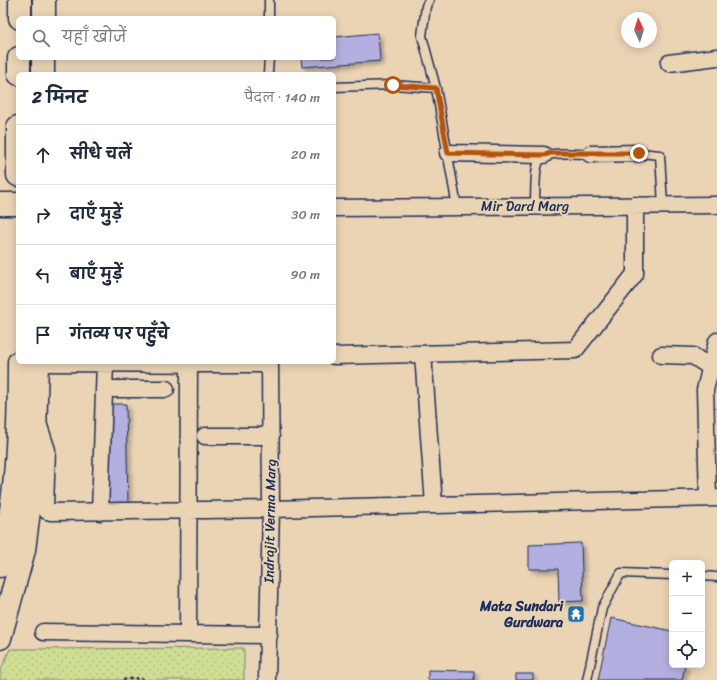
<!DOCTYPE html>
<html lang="hi">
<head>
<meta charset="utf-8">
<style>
	body { margin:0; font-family:Sriracha,"Playpen Sans Deva",sans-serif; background:#f2f2f3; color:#1f2937 }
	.controls { position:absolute; right:12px; bottom:12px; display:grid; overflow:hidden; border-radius:6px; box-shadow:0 2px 10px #0003 }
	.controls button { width:36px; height:36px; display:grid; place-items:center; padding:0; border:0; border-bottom:1px solid #e0e1e3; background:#fff; color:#1f2937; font:20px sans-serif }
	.compass { position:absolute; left:621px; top:12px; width:36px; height:36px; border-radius:50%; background:#fff; box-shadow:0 2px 10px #0003; rotate:356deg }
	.stop { position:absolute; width:12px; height:12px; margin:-9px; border:3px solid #b45309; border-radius:50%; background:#fff }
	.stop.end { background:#b45309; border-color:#fff; box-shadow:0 1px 4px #0008 }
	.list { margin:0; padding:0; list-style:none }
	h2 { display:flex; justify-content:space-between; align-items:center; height:52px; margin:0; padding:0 16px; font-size:17px }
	h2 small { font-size:13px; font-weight:400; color:#747a83 }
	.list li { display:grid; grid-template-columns:26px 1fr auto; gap:12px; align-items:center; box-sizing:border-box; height:60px; padding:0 16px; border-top:1px solid #e0e1e3 }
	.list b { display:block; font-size:15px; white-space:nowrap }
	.list em { font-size:13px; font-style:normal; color:#747a83 }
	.icon { flex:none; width:22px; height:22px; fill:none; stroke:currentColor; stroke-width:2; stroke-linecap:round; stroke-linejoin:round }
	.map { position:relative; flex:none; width:717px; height:680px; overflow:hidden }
	.search { position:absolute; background:#fff; box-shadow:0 2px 10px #0003; left:16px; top:16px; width:320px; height:44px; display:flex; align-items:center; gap:10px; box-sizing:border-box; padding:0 14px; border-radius:6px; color:#747a83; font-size:15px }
	.panel { position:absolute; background:#fff; box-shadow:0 2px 10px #0003; left:16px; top:72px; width:320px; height:292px; border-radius:6px }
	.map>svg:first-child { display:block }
	.grass { fill:url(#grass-dots); stroke:#748678 }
	.building { fill:#b3afe0; stroke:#1b2f5e; filter:url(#shadow) }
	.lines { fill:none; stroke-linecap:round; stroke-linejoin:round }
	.lane-casing { stroke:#1b2f5e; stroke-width:11 }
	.street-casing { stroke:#1b2f5e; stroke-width:19 }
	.secondary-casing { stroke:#1b2f5e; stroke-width:25 }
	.path { stroke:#1b2f5e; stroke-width:2.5; stroke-dasharray:3 3; stroke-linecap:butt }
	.lane { stroke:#ebd4b4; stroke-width:8 }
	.street { stroke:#ebd4b4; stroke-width:16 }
	.secondary { stroke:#ebd4b4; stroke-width:22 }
	.route { stroke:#b45309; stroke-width:5 }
	.labels { text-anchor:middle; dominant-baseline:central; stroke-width:4; stroke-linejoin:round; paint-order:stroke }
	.street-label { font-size:14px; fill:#1b2f5e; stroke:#ebd4b4 }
	.poi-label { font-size:14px; font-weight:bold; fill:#1b2f5e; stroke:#ebd4b4; text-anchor:end }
</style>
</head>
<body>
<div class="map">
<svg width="717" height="680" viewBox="0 0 717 680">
	<defs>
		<pattern id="grass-dots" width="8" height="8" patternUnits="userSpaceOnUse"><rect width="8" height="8" fill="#cede92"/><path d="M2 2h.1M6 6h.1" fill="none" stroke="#b0bf80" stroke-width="1.8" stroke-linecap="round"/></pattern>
		<filter id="shadow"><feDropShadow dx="3.5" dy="3.5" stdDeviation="2" flood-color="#0004"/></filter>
	</defs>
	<rect width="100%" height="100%" fill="#ebd4b4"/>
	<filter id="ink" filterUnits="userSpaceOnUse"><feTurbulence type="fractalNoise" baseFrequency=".025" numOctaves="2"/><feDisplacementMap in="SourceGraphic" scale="8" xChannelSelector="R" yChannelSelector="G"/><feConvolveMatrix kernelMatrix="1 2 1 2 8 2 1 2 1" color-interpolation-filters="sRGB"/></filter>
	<g filter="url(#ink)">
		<path class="grass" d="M244,648V680H0V672L10,649Z"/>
		<path class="building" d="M378,33L380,61L302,67L301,58H334V37Z
			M107,404H126L128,504L108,505Z
			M581,543L583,601L559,602L558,569H529V545Z
			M611,618L672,631V665H685L682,680H598Z
			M428,670L474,671V680H428Z
			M516,674H533V680H516Z"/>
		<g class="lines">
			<defs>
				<path id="lane" d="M429,0L426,6L422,36L436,88L457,207
					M269,18V0
					M268,74L269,58
					M334,87L393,85L436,88
					M639,153L660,155L663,205
					M535,206C536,149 533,153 590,154
					M702,576L717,577
					M587,680L602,608L621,573L672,575"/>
				<path id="street" d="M669,63L717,57
					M448,153L544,155
					M590,154L639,153
					M334,208L717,205
					M423,354L434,505
					M661,355L693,356L710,367
					M334,356L575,350L635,274V205
					M37,363L270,364
					M104,389H166
					M39,426L47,450L45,506L47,511L51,512L271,509L717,498
					M205,436H271
					M708,498L705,390L717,341
					M100,512L105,362
					M43,632L269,635
					M188,634L189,364
					M267,680L271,509L270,362"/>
				<path id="secondary" d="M20,18V0
					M44,18V0
					M19,74V58
					M43,74V58
					M18,127V175
					M0,204H18
					M0,566C17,500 19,430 19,362
					M0,638L24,550L34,472L37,362"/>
			</defs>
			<use href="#lane" class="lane-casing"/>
			<use href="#street" class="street-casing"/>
			<use href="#secondary" class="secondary-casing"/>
			<path class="path" d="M123,680L138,678L147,680"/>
			<use href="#lane" class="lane"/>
			<use href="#street" class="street"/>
			<use href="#secondary" class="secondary"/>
		</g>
	</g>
	<g class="lines" filter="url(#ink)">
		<path class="route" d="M393,85L436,88L448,153L544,155L551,153H639"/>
	</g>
	<defs>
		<symbol id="temple-square" viewBox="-11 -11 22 22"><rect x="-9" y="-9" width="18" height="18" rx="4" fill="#1f6fb2" stroke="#ebd4b4"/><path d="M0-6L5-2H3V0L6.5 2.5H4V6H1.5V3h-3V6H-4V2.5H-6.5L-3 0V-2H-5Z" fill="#fff"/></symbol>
	</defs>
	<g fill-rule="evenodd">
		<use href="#temple-square" x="566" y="604" width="20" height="20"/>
	</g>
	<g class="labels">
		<g class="street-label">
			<text x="525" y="206">Mir Dard Marg</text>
			<text transform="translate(270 521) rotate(-89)">Indrajit Verma Marg</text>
		</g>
		<g class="poi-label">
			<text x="563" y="606">Mata Sundari<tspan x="563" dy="16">Gurdwara</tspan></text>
		</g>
	</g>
</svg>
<div class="controls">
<button>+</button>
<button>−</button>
<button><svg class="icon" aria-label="locate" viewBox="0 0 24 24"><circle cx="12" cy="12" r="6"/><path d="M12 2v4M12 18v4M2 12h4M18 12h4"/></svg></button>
</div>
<svg class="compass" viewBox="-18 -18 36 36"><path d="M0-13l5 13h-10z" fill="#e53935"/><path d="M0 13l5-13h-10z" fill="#747a83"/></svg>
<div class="stop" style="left:393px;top:85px"></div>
<div class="stop end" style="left:639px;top:153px"></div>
<div class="search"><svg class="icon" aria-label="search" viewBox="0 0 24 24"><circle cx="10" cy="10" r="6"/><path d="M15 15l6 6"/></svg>यहाँ खोजें</div>
<section class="panel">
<h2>2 मिनट<small>पैदल · 140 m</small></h2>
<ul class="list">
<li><svg class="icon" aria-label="ahead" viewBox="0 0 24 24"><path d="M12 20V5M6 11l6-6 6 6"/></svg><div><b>सीधे चलें</b></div><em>20 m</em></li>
<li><svg class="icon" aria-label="right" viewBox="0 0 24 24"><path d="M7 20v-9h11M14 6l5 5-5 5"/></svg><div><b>दाएँ मुड़ें</b></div><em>30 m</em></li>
<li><svg class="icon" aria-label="left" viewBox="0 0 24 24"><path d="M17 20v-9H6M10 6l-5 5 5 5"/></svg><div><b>बाएँ मुड़ें</b></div><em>90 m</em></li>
<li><svg class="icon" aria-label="arrive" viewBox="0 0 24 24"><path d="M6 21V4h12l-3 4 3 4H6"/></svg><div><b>गंतव्य पर पहुँचे</b></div></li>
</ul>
</section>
</div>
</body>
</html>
